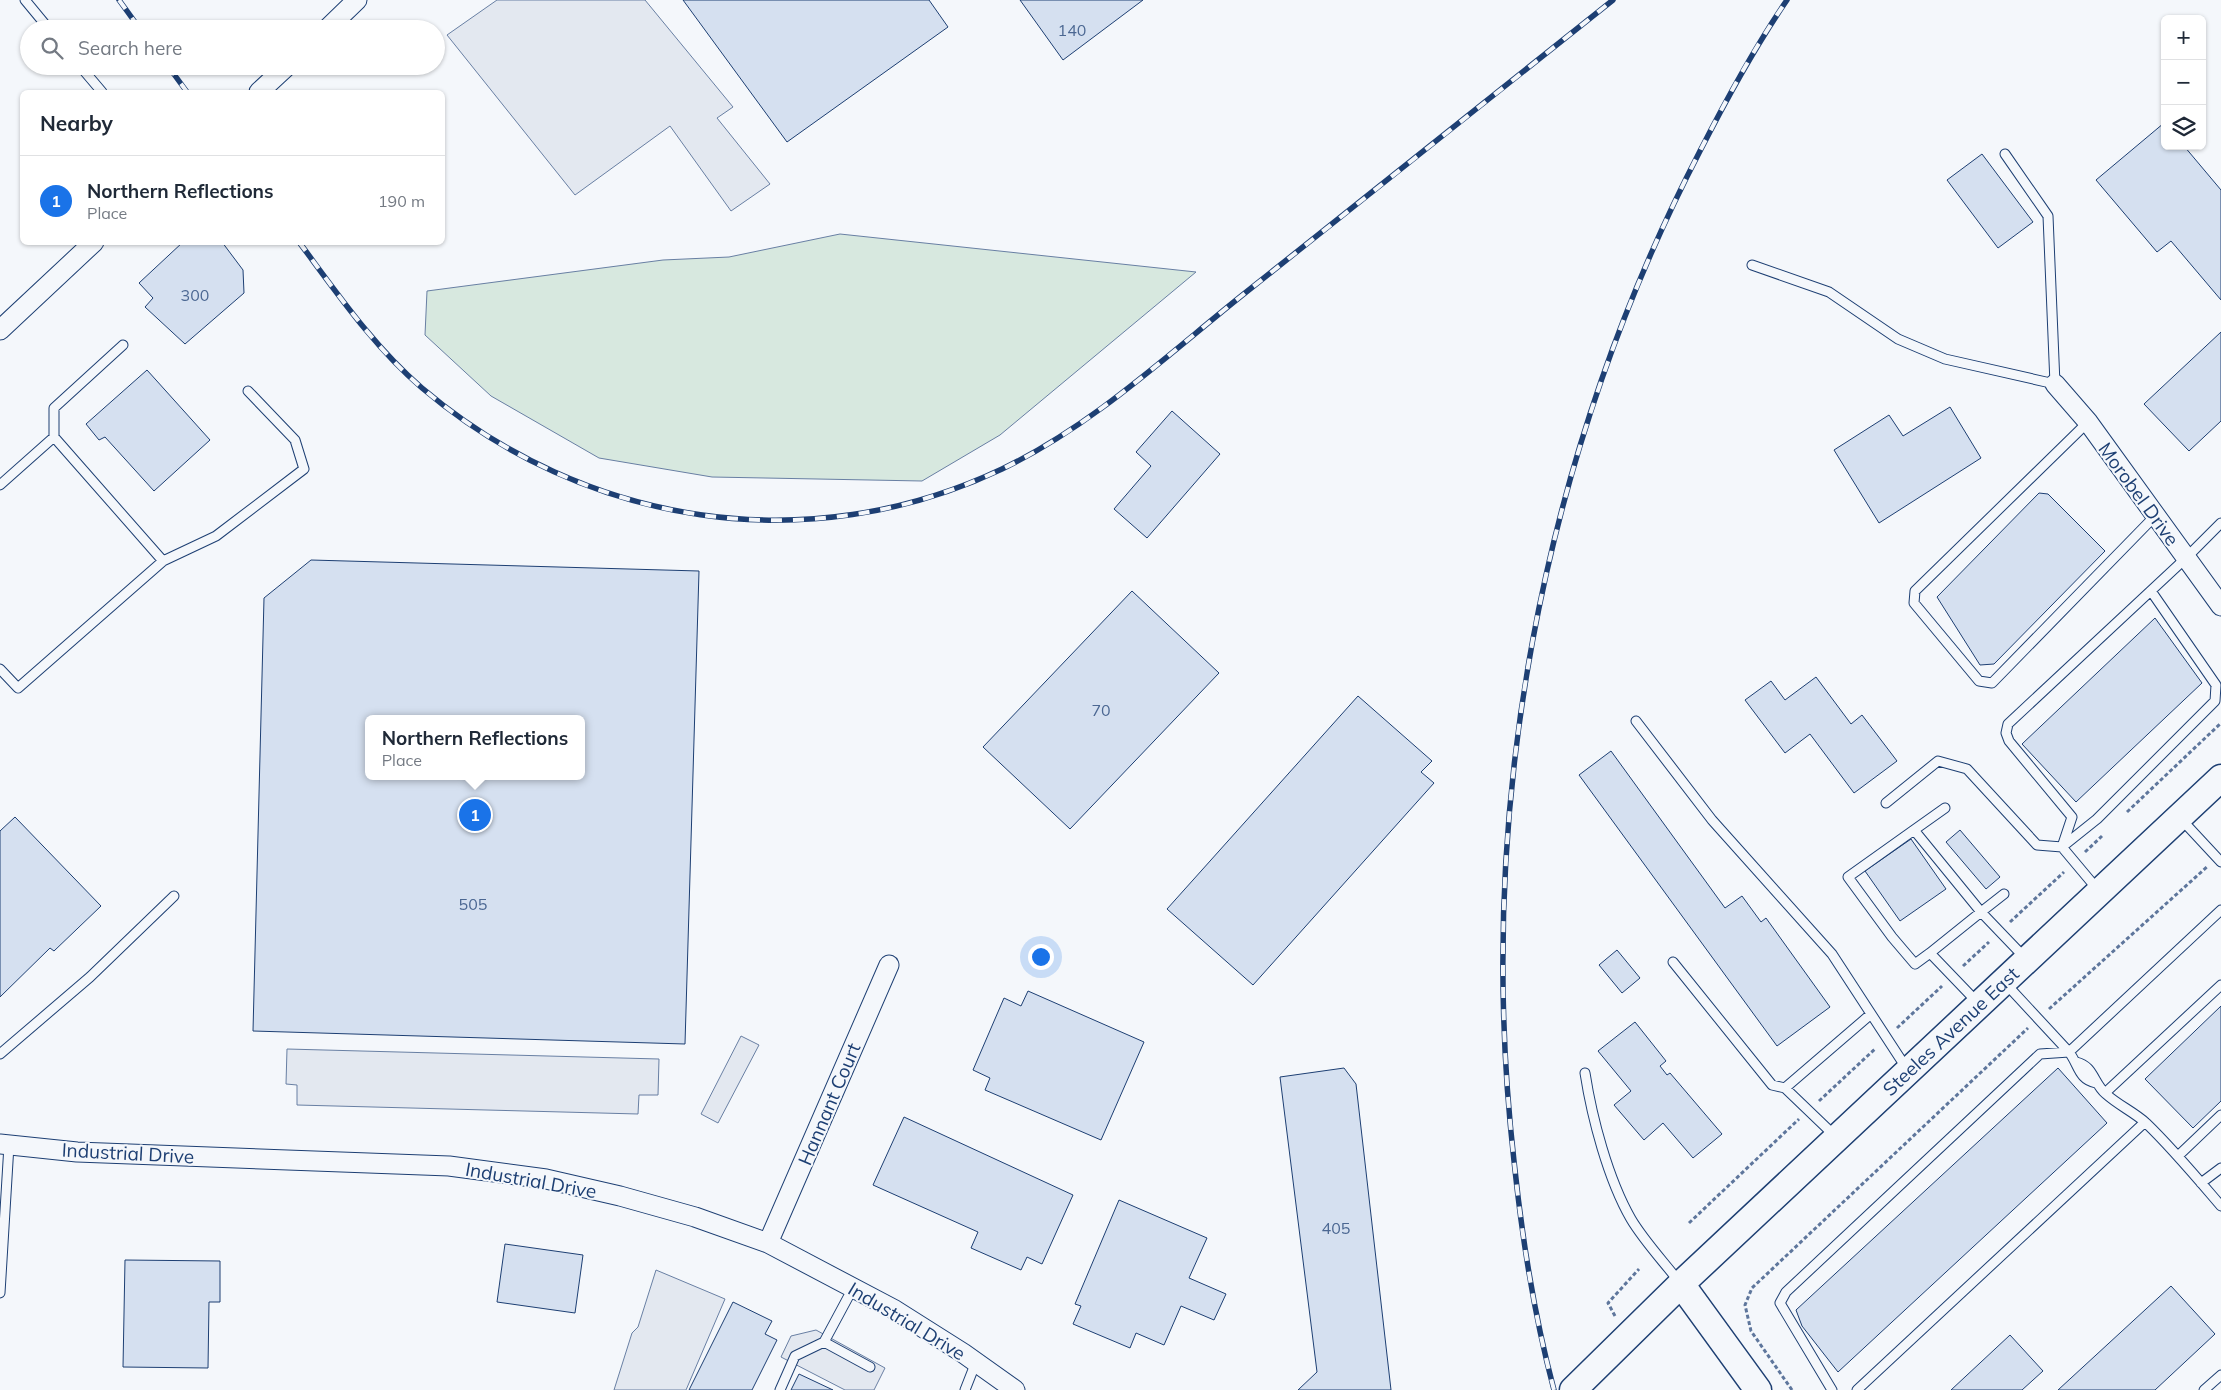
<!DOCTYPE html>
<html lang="en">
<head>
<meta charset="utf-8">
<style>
	body { margin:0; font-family:Mulish,sans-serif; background:#f6f6f7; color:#1f2937 }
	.controls { position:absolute; right:15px; top:15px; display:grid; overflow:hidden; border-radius:8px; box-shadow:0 1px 4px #0004 }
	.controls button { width:45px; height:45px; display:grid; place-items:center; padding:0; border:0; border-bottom:1px solid #e0e1e3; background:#fff; color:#1f2937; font:25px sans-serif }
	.you { position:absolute; left:1040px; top:956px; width:18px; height:18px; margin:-12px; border:4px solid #fff; border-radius:50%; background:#1a73e8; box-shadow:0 0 0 8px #1a73e833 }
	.badge { display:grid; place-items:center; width:32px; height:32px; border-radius:50%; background:#1a73e8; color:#fff; font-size:16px; font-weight:700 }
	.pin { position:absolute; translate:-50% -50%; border:2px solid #fff; box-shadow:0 1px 5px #0006 }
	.popup { position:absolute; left:365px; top:715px; width:220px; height:65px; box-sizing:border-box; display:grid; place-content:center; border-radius:8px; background:#fff; filter:drop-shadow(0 1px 4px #0005); font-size:16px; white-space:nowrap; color:#747a83 }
	.popup b { font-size:19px; color:#1f2937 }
	.popup::after { content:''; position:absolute; left:50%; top:100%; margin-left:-10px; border:10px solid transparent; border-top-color:#fff }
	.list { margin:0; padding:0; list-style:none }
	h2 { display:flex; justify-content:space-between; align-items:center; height:65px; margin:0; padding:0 20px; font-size:21px }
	h2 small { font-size:16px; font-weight:400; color:#747a83 }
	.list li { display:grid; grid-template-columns:32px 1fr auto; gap:15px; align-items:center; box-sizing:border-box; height:90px; padding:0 20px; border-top:1px solid #e0e1e3 }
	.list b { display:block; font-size:19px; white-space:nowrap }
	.list p { margin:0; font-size:16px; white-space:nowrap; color:#747a83 }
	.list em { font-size:16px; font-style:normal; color:#747a83 }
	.icon { flex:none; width:28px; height:28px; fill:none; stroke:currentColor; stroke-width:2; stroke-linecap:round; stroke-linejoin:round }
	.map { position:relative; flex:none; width:2221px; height:1390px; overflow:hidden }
	.search { position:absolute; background:#fff; box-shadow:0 1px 4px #0004; left:20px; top:20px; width:425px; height:55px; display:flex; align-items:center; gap:12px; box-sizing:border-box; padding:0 18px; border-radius:28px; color:#747a83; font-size:19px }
	.panel { position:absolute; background:#fff; box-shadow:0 1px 4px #0004; left:20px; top:90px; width:425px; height:155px; border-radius:8px }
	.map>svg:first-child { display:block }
	.green { fill:#d7e8df; stroke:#687fa3 }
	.parking { fill:#e3e8f0; stroke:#687fa3 }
	.building { fill:#d5e0f0; stroke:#1d3f73; fill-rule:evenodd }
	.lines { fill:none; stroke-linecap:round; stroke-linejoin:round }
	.lane-casing { stroke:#1d3f73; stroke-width:11 }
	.street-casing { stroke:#1d3f73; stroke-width:21 }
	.secondary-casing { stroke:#1d3f73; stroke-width:29 }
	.path { stroke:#5e769c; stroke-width:3; stroke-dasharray:4 2.5; stroke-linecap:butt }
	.lane { stroke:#f4f7fb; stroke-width:9 }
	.street { stroke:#f4f7fb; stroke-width:19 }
	.secondary { stroke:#f4f7fb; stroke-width:26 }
	.rail-casing { stroke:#1d3f73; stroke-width:5.5 }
	.rail { stroke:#f4f7fb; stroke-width:4; stroke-dasharray:11; stroke-linecap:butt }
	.labels { text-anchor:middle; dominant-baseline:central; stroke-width:4; stroke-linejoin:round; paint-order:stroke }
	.number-label { font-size:16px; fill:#4b6792 }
	.street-label { font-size:19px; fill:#1d3f73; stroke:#f4f7fb }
</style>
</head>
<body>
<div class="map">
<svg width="2221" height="1390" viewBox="0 0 2221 1390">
	<rect width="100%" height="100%" fill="#f4f7fb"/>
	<path class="green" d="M840,234L1196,272L1000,435L922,481L712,477L599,458L491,396L425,335L427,291L663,260L729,257Z"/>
	<path class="parking" d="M497,0H645L733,107L717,118L770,184L731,211L670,126L575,195L447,35Z
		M741,1036L759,1045L718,1123L701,1114Z
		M287,1049L659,1059L658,1095H639L638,1114L297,1105V1085L286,1084Z
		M656,1270L725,1299L686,1390H614L632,1333L638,1327Z
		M816,1330L885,1368L874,1390H845L781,1357L791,1336Z"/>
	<path class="building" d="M683,0H929L948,27L787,142Z
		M1020,0H1143L1063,60Z
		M2164,123L2165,146H2184L2221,190V300L2171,241L2157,252L2096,180Z
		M1982,154L2033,222L1998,248L1947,180Z
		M183,242H222L243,270L244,293L185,344L145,307L153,298L139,283Z
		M2221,332V421L2189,451L2144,404Z
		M147,370L210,440L154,491L105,437L99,440L86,424Z
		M1950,407L1981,458L1879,523L1834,450L1889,415L1903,436Z
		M1172,411L1220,454L1147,538L1114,509L1151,466L1136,452Z
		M2039,493L2048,494L2105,551L1994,664L1980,665L1937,597Z
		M311,560L699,571L685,1044L253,1031L264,598ZM369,719H581V776H369Z
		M1132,591L1219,673L1070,829L983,747Z
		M2155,618L2202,683L2076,802L2022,744Z
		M1816,677L1851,724L1862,715L1897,761L1854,793L1810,734L1785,753L1745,700L1771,681L1785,700Z
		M1358,696L1432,761L1421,772L1434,783L1253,985L1167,909Z
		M1611,751L1725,908L1742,896L1761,922L1766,918L1830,1007L1777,1046L1579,775Z
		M15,817L101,906L54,951L50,948L0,997V831Z
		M1960,830L2000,877L1986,889L1946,842Z
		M1911,839L1946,889L1900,921L1865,871Z
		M1617,950L1640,978L1622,993L1599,965Z
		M1028,991L1144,1042L1101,1140L985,1090L990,1078L973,1070L1004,998L1021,1006Z
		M2221,1006V1101L2193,1128L2145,1079Z
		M1635,1022L1666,1061L1660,1066L1667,1075L1670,1073L1722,1134L1693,1158L1663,1123L1644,1140L1614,1105L1631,1091L1598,1051Z
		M1344,1068L1356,1084L1391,1390H1298L1317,1372L1280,1077Z
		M2058,1068L2107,1123L1838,1372L1802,1326L1796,1310Z
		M904,1117L1073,1195L1042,1264L1027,1257L1021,1270L971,1248L978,1232L873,1185Z
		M1119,1200L1207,1238L1189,1278L1226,1294L1214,1320L1181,1306L1164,1345L1136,1333L1130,1348L1073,1324L1081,1306L1075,1304Z
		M505,1244L583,1255L575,1313L497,1302Z
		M125,1260L220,1261V1302H209L208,1368L123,1367Z
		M2171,1286L2215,1334L2155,1390H2058Z
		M733,1302L772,1321L765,1334L777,1340L752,1390H689Z
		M2010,1335L2043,1371L2022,1390H1951Z
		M799,1374L833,1390H791Z"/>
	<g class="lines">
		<defs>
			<path id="lane" d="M25,0L49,29
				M80,66L102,92
				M1752,265L1829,292L1898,339L1945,359L2055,384L2048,216L2005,154
				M2088,422L1915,591L1914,603L1979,681L1992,683L2155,516
				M54,437V408L123,345
				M0,485L54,437L163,561
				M0,669L18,688L163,561L216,536L304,469L295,440L248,391
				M1636,721L1712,820L1832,954L1907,1069
				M1886,803L1938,761L1967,769L2037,845L2062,847L2098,890
				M2181,819L2221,862
				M1914,830L1945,808
				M2062,847L2072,817L2009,741L2006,733L2008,724L2186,558L2221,523
				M2062,847L2097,819L2215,701L2216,685L2151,591
				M1930,953L1915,964L1892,937L1848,877L1914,830L1981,912L2004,894
				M1673,962L1772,1085L1785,1088L1871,1014
				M2006,984L2069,1052C2079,1065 2078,1079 2096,1083
				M1978,1003L1930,953L1981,912L2026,959
				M0,1054L90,977L174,896
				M2076,1062C2094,1066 2093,1083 2106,1094C2118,1105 2134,1112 2146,1123C2173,1149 2197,1178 2221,1206
				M1585,1073C1592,1118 1608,1179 1631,1219C1644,1241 1664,1262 1680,1283
				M1785,1088L1835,1136
				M2105,1093L2221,985
				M2178,1156L2221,1115
				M2201,1183L2221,1168
				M0,1293L9,1145
				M824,1342L870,1367
				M780,1390L795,1356L824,1342L853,1288
				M965,1390L976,1362
				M1832,1390L1780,1303L1786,1292L2040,1054L2069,1052L2221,910
				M1857,1390L2145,1122
				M2204,1390L2221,1375"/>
			<path id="street" d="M327,29L357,0
				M259,92L287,66
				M0,330L94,242
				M2055,384L2088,422L2221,606
				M0,1144L77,1152L449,1166L546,1179L620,1196L695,1217L768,1243L895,1310L963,1353L1015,1390
				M768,1243L889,965"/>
			<g id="secondary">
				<path d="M1681,1284L1758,1390"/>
				<path id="s1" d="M1573,1390L1681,1284L2221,778"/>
			</g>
		</defs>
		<use href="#lane" class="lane-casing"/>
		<use href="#street" class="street-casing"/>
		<use href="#secondary" class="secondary-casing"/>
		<path class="path" d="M2127,812L2221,723
			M2085,852L2102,836
			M2010,922L2064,872
			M1963,966L1989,942
			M2049,1009L2208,866
			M1897,1028L1942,986
			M1819,1101L1876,1048
			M1689,1223L1799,1119
			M1615,1316L1608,1303L1639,1269
			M1792,1390L1751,1331L1745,1305L1752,1288L2028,1028"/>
		<use href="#lane" class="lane"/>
		<use href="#street" class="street"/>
		<use href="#secondary" class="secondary"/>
		<defs>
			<path id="rail" d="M119,0L140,29
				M168,66L187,92
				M299,242C337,293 374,347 422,388C585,526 808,561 1002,469C1090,427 1164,358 1240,297C1365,198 1489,99 1613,0
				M1554,1390C1534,1315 1522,1238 1514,1161C1475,815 1540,460 1700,151C1726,100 1754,48 1787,0"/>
		</defs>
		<use href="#rail" class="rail-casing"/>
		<use href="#rail" class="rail"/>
	</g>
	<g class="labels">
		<g class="number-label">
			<text x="1072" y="30">140</text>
			<text x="195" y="295">300</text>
			<text x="1101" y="710">70</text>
			<text x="473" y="904">505</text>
			<text x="1336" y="1228">405</text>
		</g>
		<g class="street-label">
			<text transform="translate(2139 494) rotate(54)">Morobel Drive</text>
			<text stroke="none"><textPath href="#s1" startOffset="521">Steeles Avenue East</textPath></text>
			<text transform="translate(829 1104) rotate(-67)">Hannant Court</text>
			<text transform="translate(128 1153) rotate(3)">Industrial Drive</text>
			<text transform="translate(531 1180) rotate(10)">Industrial Drive</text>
			<text transform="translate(907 1321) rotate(31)">Industrial Drive</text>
		</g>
	</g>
</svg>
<div class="controls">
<button>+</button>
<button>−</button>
<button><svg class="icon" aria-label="layers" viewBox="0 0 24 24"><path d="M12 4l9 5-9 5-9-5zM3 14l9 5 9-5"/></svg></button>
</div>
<div class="you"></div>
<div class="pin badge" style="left:475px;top:815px">1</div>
<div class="popup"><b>Northern Reflections</b>Place</div>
<div class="search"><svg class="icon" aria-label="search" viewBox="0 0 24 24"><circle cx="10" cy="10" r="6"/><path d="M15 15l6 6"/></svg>Search here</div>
<section class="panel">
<h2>Nearby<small></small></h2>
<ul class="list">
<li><span class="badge">1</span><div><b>Northern Reflections</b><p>Place</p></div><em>190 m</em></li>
</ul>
</section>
</div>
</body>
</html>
